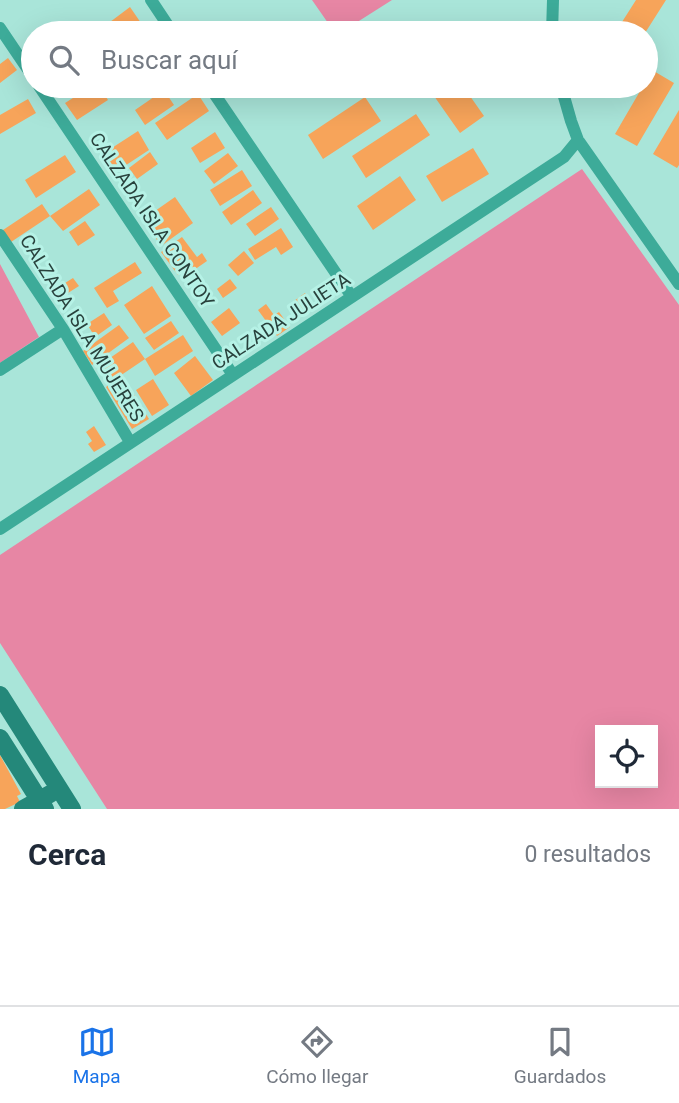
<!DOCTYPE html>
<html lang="es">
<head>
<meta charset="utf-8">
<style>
	body { margin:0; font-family:Roboto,sans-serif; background:#f6f6f7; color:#1f2937 }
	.controls { position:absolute; right:21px; bottom:21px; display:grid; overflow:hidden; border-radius:0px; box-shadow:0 7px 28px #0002 }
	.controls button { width:63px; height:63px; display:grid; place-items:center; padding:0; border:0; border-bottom:2px solid #e0e1e3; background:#fff; color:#1f2937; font:35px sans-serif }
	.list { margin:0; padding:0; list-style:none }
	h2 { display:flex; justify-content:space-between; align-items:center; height:91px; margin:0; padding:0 28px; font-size:30px }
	h2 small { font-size:23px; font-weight:400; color:#747a83 }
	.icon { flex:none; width:38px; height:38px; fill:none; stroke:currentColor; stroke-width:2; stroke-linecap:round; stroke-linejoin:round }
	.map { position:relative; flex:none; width:679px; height:809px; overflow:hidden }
	.search { position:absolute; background:#fff; box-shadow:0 7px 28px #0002; left:21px; right:21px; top:21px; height:77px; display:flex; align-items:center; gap:18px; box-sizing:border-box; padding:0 24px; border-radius:38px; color:#747a83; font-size:26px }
	.sheet { height:196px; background:#fff }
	nav { display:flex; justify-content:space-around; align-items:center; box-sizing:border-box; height:98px; border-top:2px solid #e0e1e3; background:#fff; font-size:19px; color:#747a83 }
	nav a { display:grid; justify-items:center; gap:4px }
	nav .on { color:#1a73e8 }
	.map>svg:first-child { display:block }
	.green { fill:#e786a4; fill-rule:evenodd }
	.building { fill:#f7a45a }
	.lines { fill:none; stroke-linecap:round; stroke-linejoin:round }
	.street { stroke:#3dab99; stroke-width:12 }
	.secondary { stroke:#24887a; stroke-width:18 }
	.labels { text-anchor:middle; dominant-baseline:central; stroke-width:6; stroke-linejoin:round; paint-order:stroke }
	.street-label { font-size:19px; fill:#28413c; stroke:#b6f2e6 }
</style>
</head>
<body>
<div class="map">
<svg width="679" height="809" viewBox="0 0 679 809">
	<rect width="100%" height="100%" fill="#a9e5d9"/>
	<path class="green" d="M312,0H392L340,33H335Z
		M582,169L679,305V809H107L0,643V555ZM653,730V783H600V730Z
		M0,264L39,337L0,363Z"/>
	<path class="building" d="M636,0H666L645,33H615Z
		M130,7L141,23L126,33H106L102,28Z
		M149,22L156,33H131Z
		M8,58L17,70L0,83V64Z
		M652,70L674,83L637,146L615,134L643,86H646V81Z
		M92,86H99L108,100L77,120L65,103Z
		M427,86H463L484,116L460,133Z
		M164,90L174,105L145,125L135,110Z
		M198,94L209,111L167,140L155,123Z
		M365,97L381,121L323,159L308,135Z
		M28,99L36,113L0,134V115Z
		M679,110V165L677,168L653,154Z
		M416,114L430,135L366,178L352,156Z
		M138,131L149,150L114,173L101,155Z
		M215,132L225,148L200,163L191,148Z
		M473,148L489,174L442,202L426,176Z
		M150,152L158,164L137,179L129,168Z
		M228,153L238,166L214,184L204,171Z
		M65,155L76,172L36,198L25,180Z
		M242,170L252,186L220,206L210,190Z
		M400,176L416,200L373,230L357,206Z
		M89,189L100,205L63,231L50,216Z
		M253,190L262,203L231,225L222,212Z
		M175,197L193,223L161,246L151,231L155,211Z
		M42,204L50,216L11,242L3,230Z
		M271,207L279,219L255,236L246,224Z
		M85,221L95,235L78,246L69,232Z
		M281,228L293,247L281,255L276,247L255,260L248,249Z
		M182,237L197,257L202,253L207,261L194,270L191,265L178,275L161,252Z
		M244,251L254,263L238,276L228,265Z
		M135,262L142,273L113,291L119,301L107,308L94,288Z
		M73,278L79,286L57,300L52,291Z
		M230,279L237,288L223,298L217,289Z
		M152,286L171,316L144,334L124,305Z
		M305,293L314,306L304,314L294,301Z
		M266,304L274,315L279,312L290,327L277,336L258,310Z
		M229,308L240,323L222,336L211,322Z
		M104,313L112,325L95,337L87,324Z
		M171,321L179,333L154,350L145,338Z
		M119,325L129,338L92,365L83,351Z
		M183,335L193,351L155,376L145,359Z
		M133,342L145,359L108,384L97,367Z
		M195,356L213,380L191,396L174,373Z
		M123,376L149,419L132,429L106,387Z
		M153,379L169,405L152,416L136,390Z
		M94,426L106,445L94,452L88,444L92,441L86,432Z
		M0,755L21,794L17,796L20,802L5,809H0Z"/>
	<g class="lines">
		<path class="street" d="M151,0L173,33
			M0,28L33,77
			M552,33L553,0
			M39,86L233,375
			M209,86L352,297
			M561,86L571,121L578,140L679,284
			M0,235L63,329L130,442
			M0,370L63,329
			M0,529L564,157L578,140"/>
		<path class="secondary" d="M0,695L72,809
			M0,738L45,809
			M23,809L50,794"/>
	</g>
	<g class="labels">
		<g class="street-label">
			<text transform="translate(152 220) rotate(56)">CALZADA ISLA CONTOY</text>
			<text transform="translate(281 321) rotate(-33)">CALZADA JULIETA</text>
			<text transform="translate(82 328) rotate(58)">CALZADA ISLA MUJERES</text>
		</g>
	</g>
</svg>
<div class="controls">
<button><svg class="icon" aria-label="locate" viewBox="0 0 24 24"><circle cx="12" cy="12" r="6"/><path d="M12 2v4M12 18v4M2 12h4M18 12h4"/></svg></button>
</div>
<div class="search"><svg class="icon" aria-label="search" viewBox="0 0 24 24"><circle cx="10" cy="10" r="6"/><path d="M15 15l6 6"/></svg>Buscar aquí</div>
</div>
<section class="sheet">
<h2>Cerca<small>0 resultados</small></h2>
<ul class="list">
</ul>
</section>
<nav>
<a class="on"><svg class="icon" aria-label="map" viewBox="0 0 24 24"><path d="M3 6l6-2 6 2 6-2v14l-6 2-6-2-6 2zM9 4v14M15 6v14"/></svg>Mapa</a>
<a><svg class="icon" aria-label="directions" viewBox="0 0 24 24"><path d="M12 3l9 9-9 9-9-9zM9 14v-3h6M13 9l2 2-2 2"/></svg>Cómo llegar</a>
<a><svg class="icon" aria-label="saved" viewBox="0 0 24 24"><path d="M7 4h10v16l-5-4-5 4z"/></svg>Guardados</a>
</nav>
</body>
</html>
